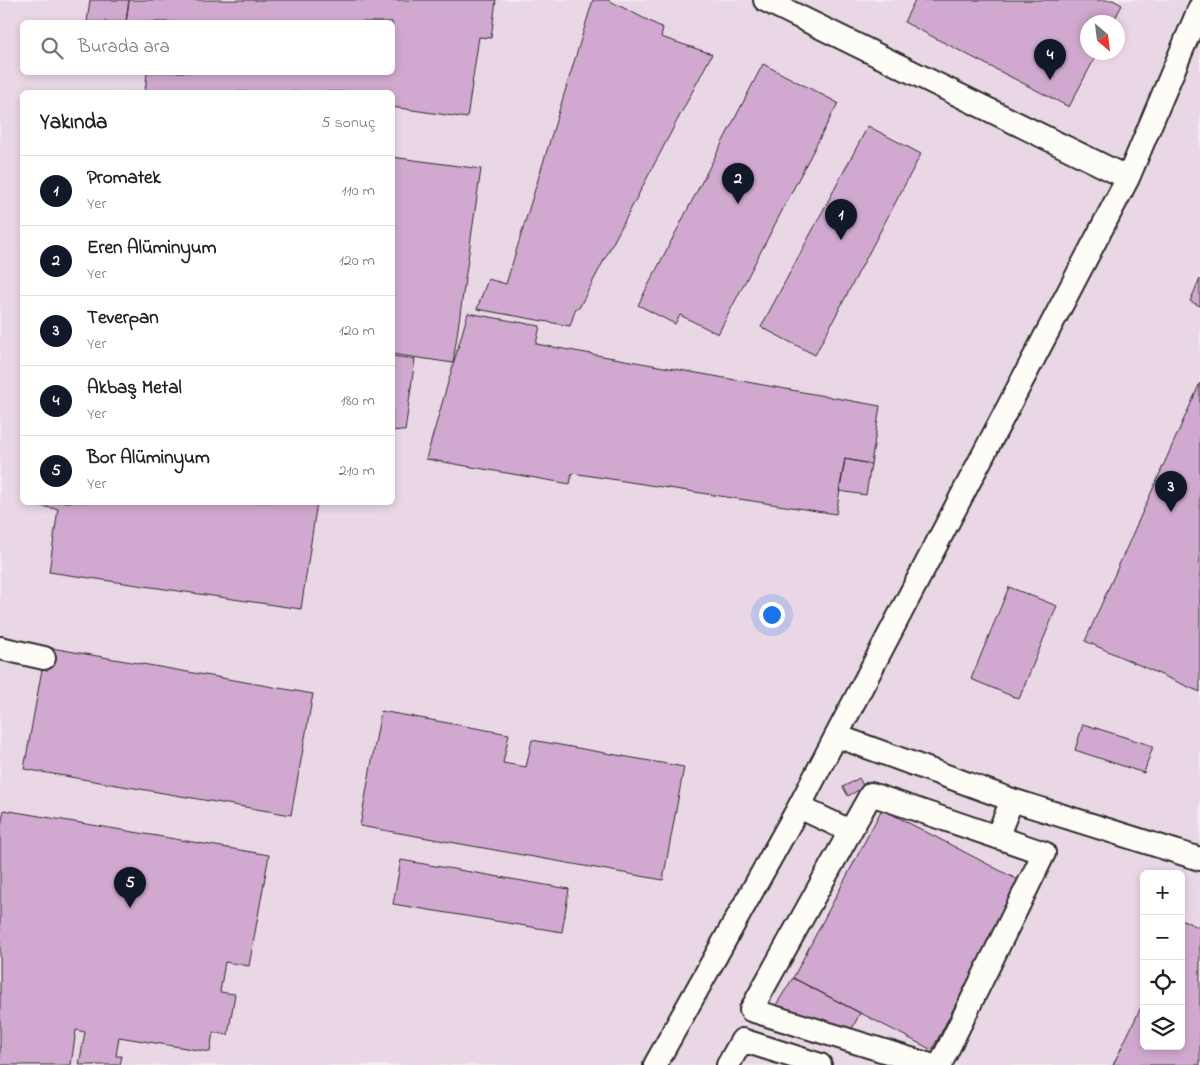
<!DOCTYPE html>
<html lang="tr">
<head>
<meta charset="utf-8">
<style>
	body { margin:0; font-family:"Indie Flower",sans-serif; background:#f6f6f6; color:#202124 }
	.controls { position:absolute; right:15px; bottom:15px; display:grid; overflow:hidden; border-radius:8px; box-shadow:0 2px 8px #0003 }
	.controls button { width:45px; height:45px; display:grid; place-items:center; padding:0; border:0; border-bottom:1px solid #e0e0e0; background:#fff; color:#202124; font:25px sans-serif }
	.compass { position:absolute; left:1080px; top:15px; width:45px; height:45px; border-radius:50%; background:#fff; box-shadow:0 2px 8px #0003; rotate:152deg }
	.you { position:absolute; left:771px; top:614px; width:18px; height:18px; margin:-12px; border:4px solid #fff; border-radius:50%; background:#1a73e8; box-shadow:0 0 0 8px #1a73e833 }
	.badge { display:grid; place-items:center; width:32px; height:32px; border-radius:50%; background:#111827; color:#fff; font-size:16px; font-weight:700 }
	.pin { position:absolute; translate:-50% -41px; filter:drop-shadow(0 1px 2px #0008) }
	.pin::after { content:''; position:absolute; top:26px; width:18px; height:15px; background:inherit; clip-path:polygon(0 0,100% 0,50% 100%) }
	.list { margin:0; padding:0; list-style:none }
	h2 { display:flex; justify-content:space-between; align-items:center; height:65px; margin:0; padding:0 20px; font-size:21px }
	h2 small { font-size:16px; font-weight:400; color:#757577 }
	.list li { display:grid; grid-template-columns:32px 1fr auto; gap:15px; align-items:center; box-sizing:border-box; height:70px; padding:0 20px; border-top:1px solid #e0e0e0 }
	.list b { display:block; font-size:19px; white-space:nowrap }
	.list p { margin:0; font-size:16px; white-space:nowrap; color:#757577 }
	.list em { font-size:16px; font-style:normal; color:#757577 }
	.icon { flex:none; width:28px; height:28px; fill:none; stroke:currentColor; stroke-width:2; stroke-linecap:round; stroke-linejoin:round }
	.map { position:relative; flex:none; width:1200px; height:1065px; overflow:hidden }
	.search { position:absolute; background:#fff; box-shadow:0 2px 8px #0003; left:20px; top:20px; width:375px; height:55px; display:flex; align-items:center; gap:12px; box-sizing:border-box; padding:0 18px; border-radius:8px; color:#757577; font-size:19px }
	.panel { position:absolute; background:#fff; box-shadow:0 2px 8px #0003; left:20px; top:90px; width:375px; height:415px; border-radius:8px }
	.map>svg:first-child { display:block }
	.built { fill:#ead7e6; fill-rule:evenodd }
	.building { fill:#d1a9d0; stroke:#2b2b2b }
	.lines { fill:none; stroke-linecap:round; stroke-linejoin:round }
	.minor-casing { stroke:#2b2b2b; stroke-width:26 }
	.minor { stroke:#fdfcf7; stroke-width:22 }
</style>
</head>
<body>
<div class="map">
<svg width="1200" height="1065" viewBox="0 0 1200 1065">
	<rect width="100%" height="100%" fill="#f4ebef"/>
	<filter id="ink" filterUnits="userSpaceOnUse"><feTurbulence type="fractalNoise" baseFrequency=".02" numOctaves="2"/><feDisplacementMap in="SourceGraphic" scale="10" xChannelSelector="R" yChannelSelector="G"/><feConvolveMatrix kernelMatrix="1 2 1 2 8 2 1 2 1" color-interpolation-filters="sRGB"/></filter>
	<g filter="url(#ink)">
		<path class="built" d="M0,0H1200V1065H0ZM22,22H392V72H22ZM1088,22H1118V52H1088ZM22,92H392V502H22ZM1144,874H1181V1046H1144Z"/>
		<path class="building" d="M90,0H129L126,22H87Z
			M129,0H496L491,38L479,37L467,118L392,107V92H145L147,73L144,72H392V22H126Z
			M593,0H608L663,28L661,37L712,54L579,308H576L570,326L477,309L488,279L506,284Z
			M915,0H1113L1122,5L1113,22H1088V52H1098L1069,107L904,22Z
			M763,64L838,103L718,334L680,315L675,324L638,305Z
			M868,126L921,154L815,355L761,327Z
			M392,157L481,169L453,363L392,354Z
			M1200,279V306L1190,301Z
			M468,313L540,326L536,344L880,406L871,464L845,459L836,514L572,473L570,484L426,459Z
			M392,356L415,359L405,431L392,430Z
			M1200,383V692L1085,641Z
			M845,459L871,464L866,495L839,491Z
			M34,502H317L301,609L49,572L58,509L33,505Z
			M1009,587L1057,606L1019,699L971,679Z
			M46,647L313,694L291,815L24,769Z
			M381,711L509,734L503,763L526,767L532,740L684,767L663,880L360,826Z
			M1083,724L1153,746L1144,773L1075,750Z
			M859,778L864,787L848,796L843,787Z
			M882,809L1020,881L932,1050L793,978Z
			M4,810L269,855L249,966L225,962L220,992L235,994L228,1035L213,1032L210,1052L119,1037L116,1056H122L120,1065H79L85,1032L76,1030L71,1065H0V831Z
			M401,860L569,889L562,932L393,904Z
			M1183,920L1200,928V1065H1113L1144,1001V1046H1181V923Z
			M793,978L860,1013L851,1031L776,1005Z"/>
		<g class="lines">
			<defs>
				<path id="minor" d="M765,0L1128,178
					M0,648L44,658
					M837,736L1012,800L1200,859
					M799,807L850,831
					M997,837L1012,800
					M655,1065L799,807L1128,178L1200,7
					M728,1065L742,1040L820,1065
					M930,1065L751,1010L871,794L1044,853L940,1065"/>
			</defs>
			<use href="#minor" class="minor-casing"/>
			<use href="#minor" class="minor"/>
		</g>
	</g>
</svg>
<div class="controls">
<button>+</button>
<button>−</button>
<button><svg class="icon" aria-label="locate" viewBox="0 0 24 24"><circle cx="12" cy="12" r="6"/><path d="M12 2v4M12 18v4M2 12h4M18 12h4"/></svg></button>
<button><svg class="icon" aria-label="layers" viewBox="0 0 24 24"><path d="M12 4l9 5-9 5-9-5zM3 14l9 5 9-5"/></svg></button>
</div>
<svg class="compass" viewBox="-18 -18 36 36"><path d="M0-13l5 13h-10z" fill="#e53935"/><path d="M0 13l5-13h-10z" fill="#757577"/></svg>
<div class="you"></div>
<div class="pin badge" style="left:841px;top:240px">1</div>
<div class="pin badge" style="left:738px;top:204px">2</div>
<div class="pin badge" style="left:1171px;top:512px">3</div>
<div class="pin badge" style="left:1050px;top:80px">4</div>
<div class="pin badge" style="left:130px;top:908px">5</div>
<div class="search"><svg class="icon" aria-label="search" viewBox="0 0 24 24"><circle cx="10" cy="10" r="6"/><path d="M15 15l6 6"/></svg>Burada ara</div>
<section class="panel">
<h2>Yakında<small>5 sonuç</small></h2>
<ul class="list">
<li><span class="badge">1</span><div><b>Promatek</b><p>Yer</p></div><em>110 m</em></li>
<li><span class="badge">2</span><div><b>Eren Alüminyum</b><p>Yer</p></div><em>120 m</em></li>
<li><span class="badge">3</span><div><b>Teverpan</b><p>Yer</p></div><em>120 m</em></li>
<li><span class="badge">4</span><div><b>Akbaş Metal</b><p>Yer</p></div><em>180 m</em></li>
<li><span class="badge">5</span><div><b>Bor Alüminyum</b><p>Yer</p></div><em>210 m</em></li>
</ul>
</section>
</div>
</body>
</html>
